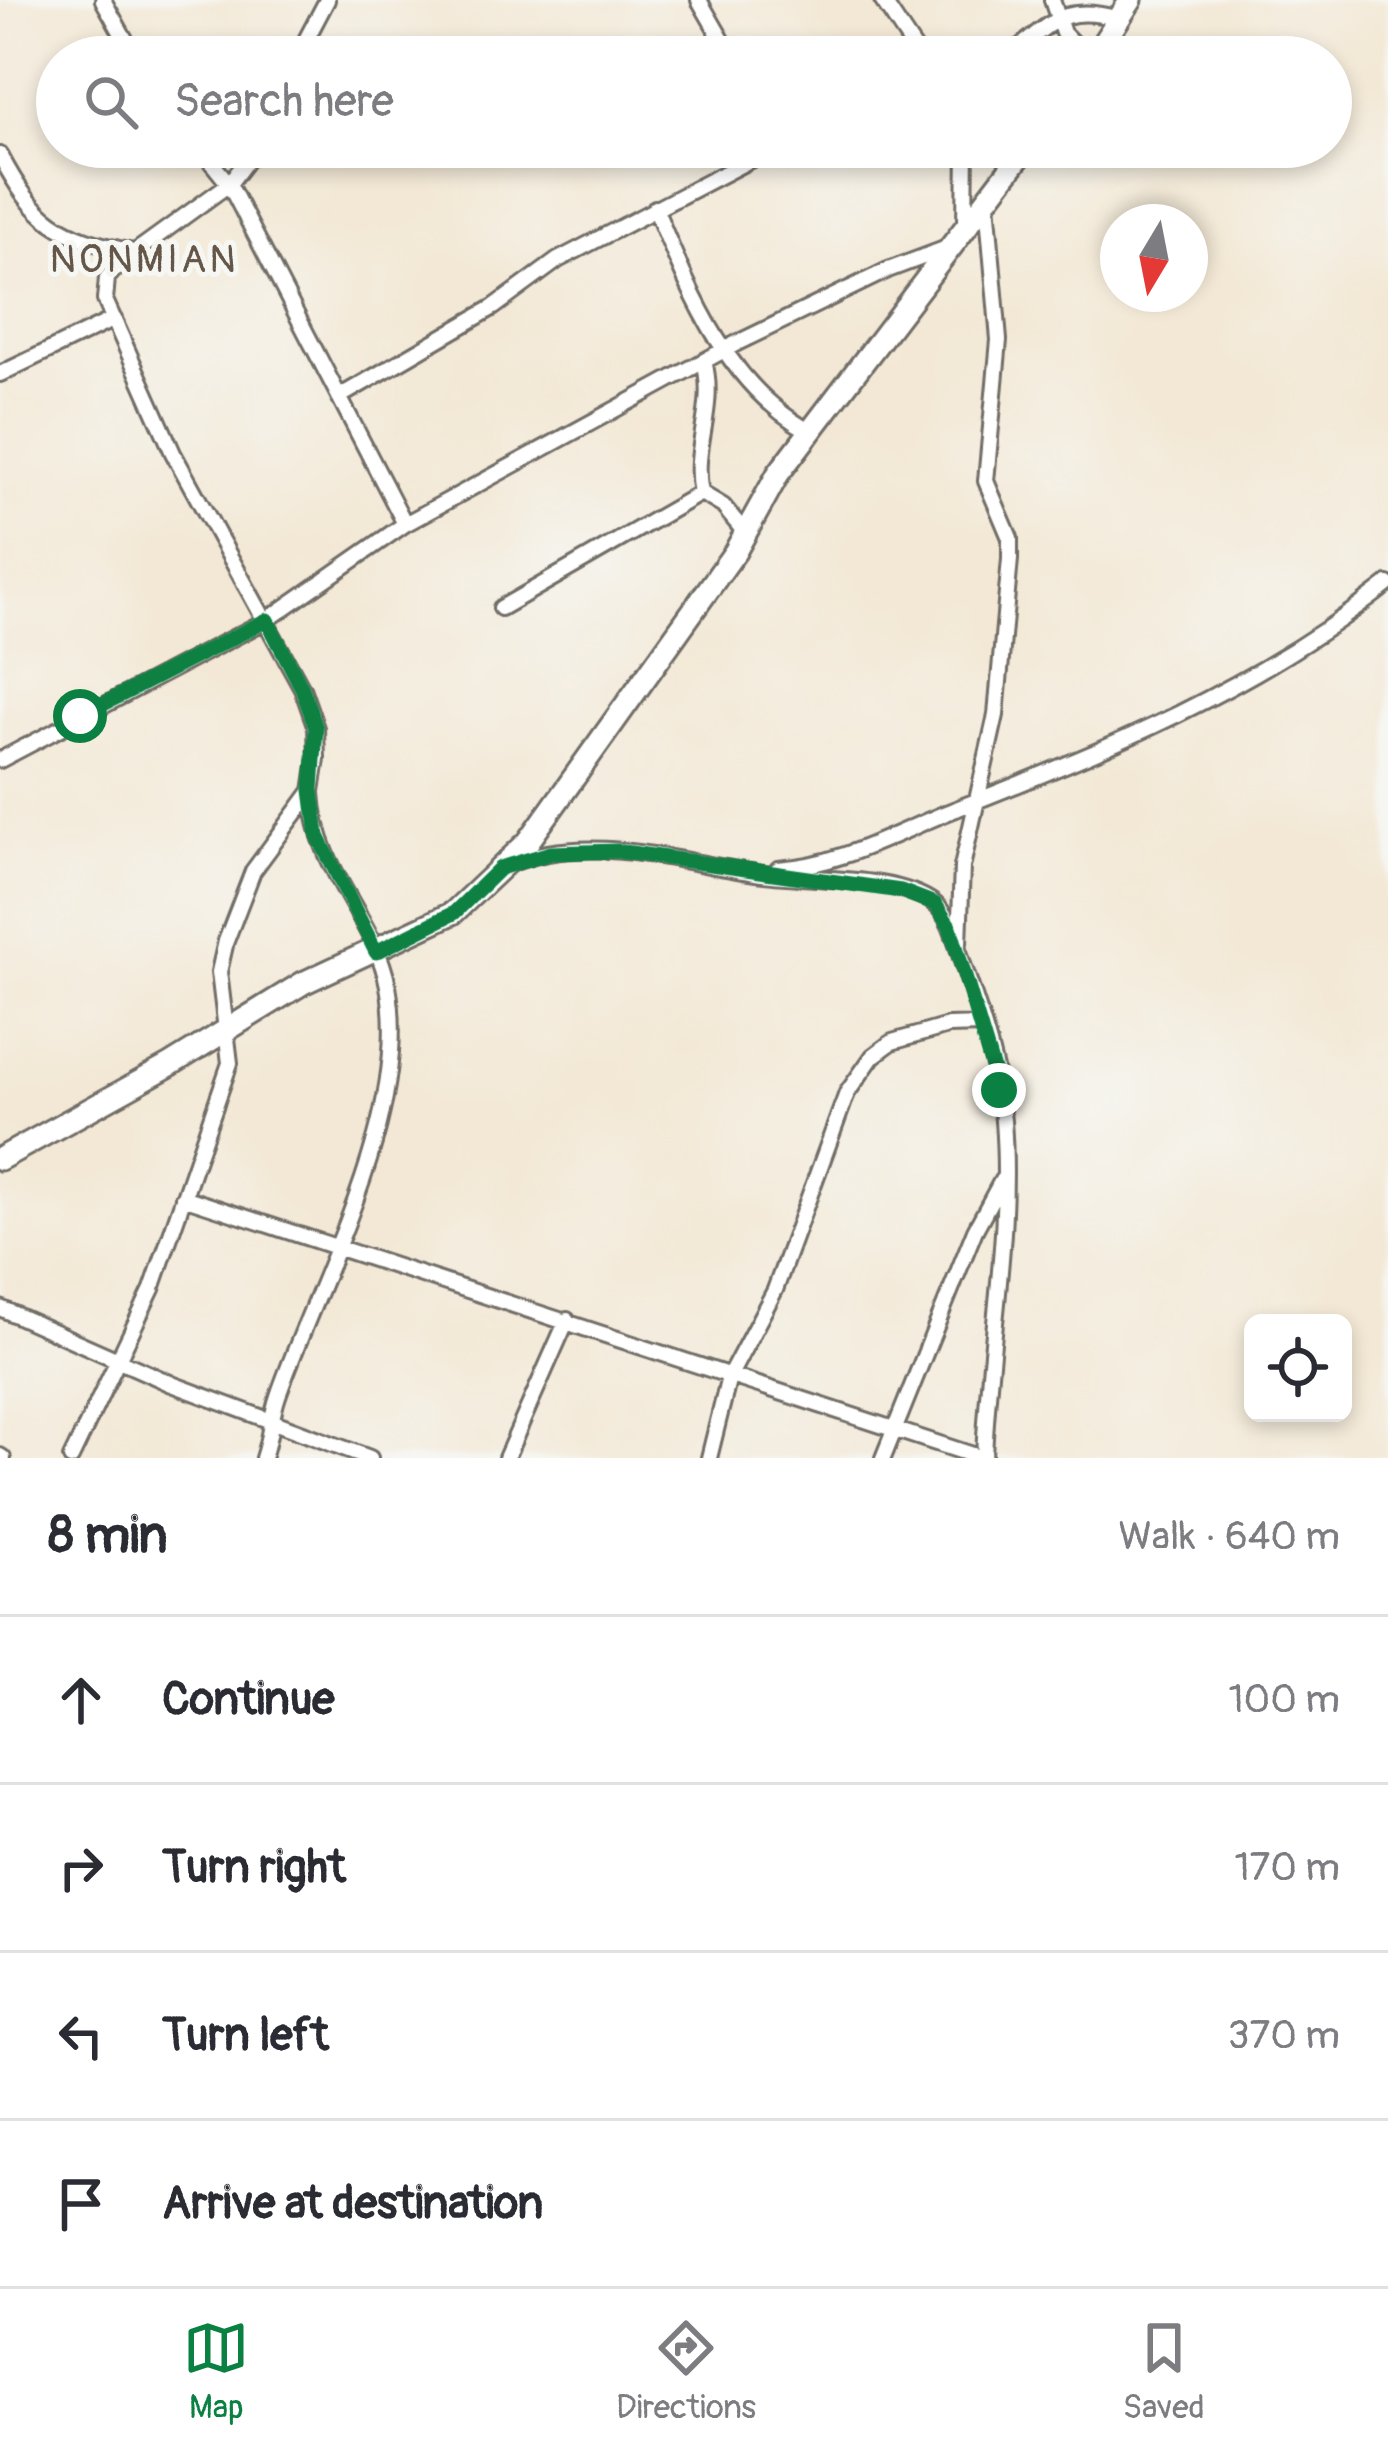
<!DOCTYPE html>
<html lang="en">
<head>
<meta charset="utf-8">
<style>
	body { margin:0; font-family:Pangolin,sans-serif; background:#f2f2f3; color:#2b2b33 }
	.controls { position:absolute; right:36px; bottom:36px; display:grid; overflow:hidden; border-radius:18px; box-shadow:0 6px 18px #0003 }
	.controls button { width:108px; height:108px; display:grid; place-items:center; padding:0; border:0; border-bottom:3px solid #e1e1e2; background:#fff; color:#2b2b33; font:60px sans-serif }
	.compass { position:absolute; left:1100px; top:204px; width:108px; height:108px; border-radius:50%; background:#fff; box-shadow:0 6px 18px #0003; rotate:190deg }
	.stop { position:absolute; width:36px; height:36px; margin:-27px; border:9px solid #0b8043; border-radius:50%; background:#fff }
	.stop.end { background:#0b8043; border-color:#fff; box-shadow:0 3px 12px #0008 }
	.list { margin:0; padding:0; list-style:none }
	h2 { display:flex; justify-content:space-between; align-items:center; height:156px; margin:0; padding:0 48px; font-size:51px }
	h2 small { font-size:39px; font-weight:400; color:#7c7c81 }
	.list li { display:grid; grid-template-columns:78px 1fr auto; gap:36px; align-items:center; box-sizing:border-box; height:168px; padding:0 48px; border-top:3px solid #e1e1e2 }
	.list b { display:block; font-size:45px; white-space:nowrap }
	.list em { font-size:39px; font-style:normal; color:#7c7c81 }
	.icon { flex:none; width:66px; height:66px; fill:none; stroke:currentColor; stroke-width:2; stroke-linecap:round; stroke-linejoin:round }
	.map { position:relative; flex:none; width:1388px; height:1458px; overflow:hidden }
	.search { position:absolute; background:#fff; box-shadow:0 6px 18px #0003; left:36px; right:36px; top:36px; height:132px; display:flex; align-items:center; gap:30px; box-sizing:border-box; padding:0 42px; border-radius:66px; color:#7c7c81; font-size:45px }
	.sheet { height:828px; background:#fff }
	nav { display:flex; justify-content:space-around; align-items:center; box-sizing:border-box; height:168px; border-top:3px solid #e1e1e2; background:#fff; font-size:33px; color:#7c7c81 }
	nav a { display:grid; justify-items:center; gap:6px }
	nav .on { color:#0b8043 }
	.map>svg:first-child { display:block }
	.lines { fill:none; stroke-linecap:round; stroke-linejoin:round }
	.street-casing { stroke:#716d66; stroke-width:20 }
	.secondary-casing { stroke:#716d66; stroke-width:27 }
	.street { stroke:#fff; stroke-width:14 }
	.secondary { stroke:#fff; stroke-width:21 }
	.route { stroke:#0b8043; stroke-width:15 }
	.labels { text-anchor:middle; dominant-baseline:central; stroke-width:10; stroke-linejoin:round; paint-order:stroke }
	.quarter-label { font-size:39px; letter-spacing:3px; fill:#645749; stroke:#f6f6f2 }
</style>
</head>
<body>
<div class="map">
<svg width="1388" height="1458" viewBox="0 0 1388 1458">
	<rect width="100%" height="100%" fill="#f6f6f2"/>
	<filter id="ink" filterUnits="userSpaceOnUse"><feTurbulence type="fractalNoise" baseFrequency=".00833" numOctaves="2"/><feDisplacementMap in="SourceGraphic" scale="24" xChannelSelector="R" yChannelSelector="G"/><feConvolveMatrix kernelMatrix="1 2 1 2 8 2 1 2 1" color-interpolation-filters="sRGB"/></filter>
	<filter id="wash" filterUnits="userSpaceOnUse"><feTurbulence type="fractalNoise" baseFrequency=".004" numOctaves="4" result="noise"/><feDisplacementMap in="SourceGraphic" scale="48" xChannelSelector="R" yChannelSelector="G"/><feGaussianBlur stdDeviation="2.7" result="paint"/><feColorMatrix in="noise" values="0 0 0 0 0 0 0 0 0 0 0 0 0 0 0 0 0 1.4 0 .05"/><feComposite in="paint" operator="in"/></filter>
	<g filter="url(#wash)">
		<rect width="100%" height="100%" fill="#f3e8d5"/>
	</g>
	<g filter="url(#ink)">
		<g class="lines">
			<defs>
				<path id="street" d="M103,0L135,57
					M699,0L732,57
					M882,0L920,57
					M1052,0L1063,33L1086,57
					M297,57L327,0
					M1006,57C1051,26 1059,2 1119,19
					M199,147L229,184L405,524
					M0,155C35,222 60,237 133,252
					M655,208C690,292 726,385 809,431
					M965,225L966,147
					M704,361C717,410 691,447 701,493L723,506L747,535
					M0,374L114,319
					M339,397L494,307L558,260L775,147
					M501,608L701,493
					M0,760L267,620L405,524L737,343L888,270L947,248
					M512,863C589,832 678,862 756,873C804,881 896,874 935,904C952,918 958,951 965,970C982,1018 999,1070 1003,1121C1012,1234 988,1345 984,1458
					M778,869C841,865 893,834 951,811C1106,750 1256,689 1388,584
					M959,943L962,867L996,715L1010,559V538L986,481L999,340L987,202
					M183,1197L982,1458
					M0,1308L172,1384L370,1458
					M0,1456L3,1458
					M71,1458L152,1289L230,1063L219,972L226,941L253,871L312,791L317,759L316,728L302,688L173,453L105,300L107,278L120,263L229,184L257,147
					M263,1458C270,1438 271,1416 278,1396C319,1277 412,1115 388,986C375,918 316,872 312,793
					M506,1458L567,1320
					M709,1458L729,1377L775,1290L847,1093L873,1056L892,1042L948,1026L982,1025
					M883,1458L975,1230L1002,1180"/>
				<path id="secondary" d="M1094,57L1131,0
					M0,1159L170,1065L303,983L453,913L528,842L735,552L778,474L1027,147"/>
			</defs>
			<use href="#street" class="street-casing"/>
			<use href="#secondary" class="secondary-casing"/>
			<use href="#street" class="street"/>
			<use href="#secondary" class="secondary"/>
		</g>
	</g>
	<g class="lines" filter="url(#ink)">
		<path class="route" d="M80,716L267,620L302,688L316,728L312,790L318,836L376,952L454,913L500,868L551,853L617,851L901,891L935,904L950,927L999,1090"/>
	</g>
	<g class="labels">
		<g class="quarter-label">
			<text x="144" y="259">NONMIAN</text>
		</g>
	</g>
</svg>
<div class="controls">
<button><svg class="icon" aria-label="locate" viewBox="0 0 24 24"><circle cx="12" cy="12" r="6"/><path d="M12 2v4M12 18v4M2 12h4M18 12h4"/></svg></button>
</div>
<svg class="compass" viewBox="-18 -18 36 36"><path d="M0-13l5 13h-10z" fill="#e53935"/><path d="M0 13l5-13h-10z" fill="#7c7c81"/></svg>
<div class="stop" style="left:80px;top:716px"></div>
<div class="stop end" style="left:999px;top:1090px"></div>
<div class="search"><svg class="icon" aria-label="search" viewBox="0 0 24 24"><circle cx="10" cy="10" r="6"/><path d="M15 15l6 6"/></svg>Search here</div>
</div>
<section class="sheet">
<h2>8 min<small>Walk · 640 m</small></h2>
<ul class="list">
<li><svg class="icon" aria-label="ahead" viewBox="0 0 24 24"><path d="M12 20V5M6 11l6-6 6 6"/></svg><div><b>Continue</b></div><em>100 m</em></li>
<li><svg class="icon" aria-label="right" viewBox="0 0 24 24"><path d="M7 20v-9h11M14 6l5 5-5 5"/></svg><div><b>Turn right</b></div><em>170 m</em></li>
<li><svg class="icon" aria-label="left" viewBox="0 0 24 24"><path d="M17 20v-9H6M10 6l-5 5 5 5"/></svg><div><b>Turn left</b></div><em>370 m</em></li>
<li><svg class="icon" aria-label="arrive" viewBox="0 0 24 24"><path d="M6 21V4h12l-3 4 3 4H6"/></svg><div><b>Arrive at destination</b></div></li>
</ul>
</section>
<nav>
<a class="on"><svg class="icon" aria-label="map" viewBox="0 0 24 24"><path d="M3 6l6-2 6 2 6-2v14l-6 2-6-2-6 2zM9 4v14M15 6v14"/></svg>Map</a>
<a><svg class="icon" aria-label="directions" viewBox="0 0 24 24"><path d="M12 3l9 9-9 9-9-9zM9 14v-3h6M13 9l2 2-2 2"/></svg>Directions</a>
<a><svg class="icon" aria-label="saved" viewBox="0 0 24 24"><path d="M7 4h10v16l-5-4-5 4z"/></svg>Saved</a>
</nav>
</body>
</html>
